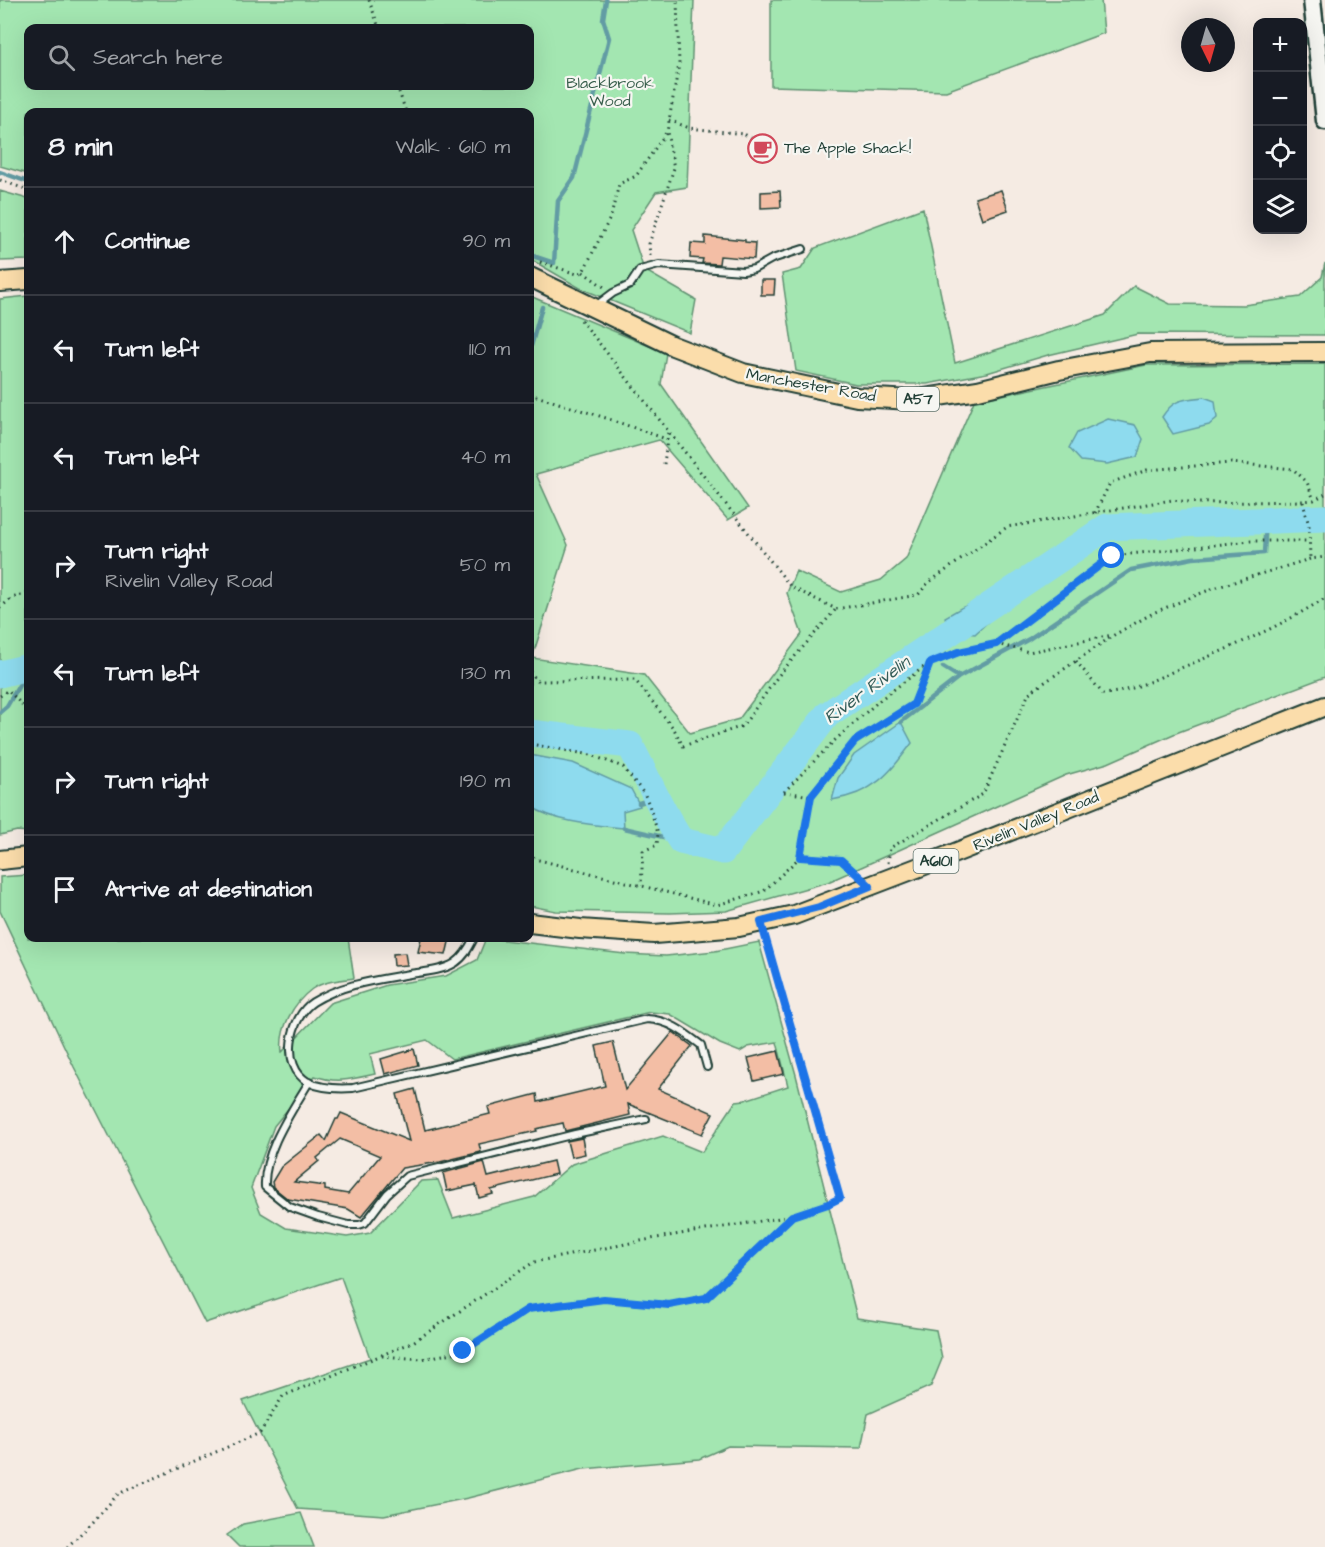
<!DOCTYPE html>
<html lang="en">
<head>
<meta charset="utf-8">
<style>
	body { margin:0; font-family:"Architects Daughter",sans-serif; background:#20242c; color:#f1f3f6 }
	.controls { position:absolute; right:18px; top:18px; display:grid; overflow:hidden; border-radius:12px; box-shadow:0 6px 24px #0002 }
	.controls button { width:54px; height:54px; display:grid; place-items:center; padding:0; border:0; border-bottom:2px solid #363941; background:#171b24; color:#f1f3f6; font:30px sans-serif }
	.compass { position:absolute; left:1181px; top:18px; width:54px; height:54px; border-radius:50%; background:#171b24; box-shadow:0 6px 24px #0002; rotate:175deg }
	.stop { position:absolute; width:18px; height:18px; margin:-14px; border:4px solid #1a73e8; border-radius:50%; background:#fff }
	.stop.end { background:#1a73e8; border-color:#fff; box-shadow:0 2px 6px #0008 }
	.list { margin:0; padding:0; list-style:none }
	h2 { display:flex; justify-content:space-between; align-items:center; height:78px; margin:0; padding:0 24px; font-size:26px }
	h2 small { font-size:20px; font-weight:400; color:#9ea1a6 }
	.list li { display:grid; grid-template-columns:39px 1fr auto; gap:18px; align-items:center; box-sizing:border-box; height:108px; padding:0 24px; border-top:2px solid #363941 }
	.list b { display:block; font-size:22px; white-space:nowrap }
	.list p { margin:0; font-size:20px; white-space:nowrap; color:#9ea1a6 }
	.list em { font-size:20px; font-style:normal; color:#9ea1a6 }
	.icon { flex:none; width:33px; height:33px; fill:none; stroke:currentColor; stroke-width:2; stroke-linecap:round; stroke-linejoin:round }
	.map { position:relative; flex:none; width:1325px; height:1547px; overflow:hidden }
	.search { position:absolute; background:#171b24; box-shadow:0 6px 24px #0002; left:24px; top:24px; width:510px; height:66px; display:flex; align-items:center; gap:15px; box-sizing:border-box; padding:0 21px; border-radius:12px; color:#9ea1a6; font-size:22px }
	.panel { position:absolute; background:#171b24; box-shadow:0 6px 24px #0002; left:24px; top:108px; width:510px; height:834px; border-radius:12px }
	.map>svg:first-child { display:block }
	.green { fill:#a3e6b1; stroke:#619272; stroke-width:1.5; fill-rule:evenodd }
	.water { fill:#8edbee; stroke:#629ca4; stroke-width:1.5 }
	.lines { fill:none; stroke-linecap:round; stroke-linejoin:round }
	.stream { stroke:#629ca4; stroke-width:4.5 }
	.river { stroke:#8edbee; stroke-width:27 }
	.building { fill:#f3bea5; stroke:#1f3d34; stroke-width:1.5; fill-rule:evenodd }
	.lane-casing { stroke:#1f3d34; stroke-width:10 }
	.secondary-casing { stroke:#1f3d34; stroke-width:21 }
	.primary-casing { stroke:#1f3d34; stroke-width:22 }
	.path { stroke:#1f3d34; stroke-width:3; stroke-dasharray:1.5 4.5; stroke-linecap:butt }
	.lane { stroke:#f6f6f2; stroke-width:6 }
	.secondary { stroke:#f6f6f2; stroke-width:16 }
	.primary { stroke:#fbddab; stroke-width:18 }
	.route { stroke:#1a73e8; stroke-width:8 }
	.labels { text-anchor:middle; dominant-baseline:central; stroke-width:4.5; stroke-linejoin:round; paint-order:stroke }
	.shield { fill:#f6f6f2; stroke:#60746d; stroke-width:1.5 }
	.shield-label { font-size:15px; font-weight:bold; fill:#1f3d34 }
	.park-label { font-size:16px; fill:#395f4d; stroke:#f6f6f2 }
	.poi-label { font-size:16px; fill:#1f3d34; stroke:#f6f6f2; text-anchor:start }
	.street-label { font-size:16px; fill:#1f3d34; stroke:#f6f6f2 }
	.water-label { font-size:18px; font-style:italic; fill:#355d59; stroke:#f6f6f2 }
</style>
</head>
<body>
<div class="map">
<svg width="1325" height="1547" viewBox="0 0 1325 1547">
	<rect width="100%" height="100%" fill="#f5ebe3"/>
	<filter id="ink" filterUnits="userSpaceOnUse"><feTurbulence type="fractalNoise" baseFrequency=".0167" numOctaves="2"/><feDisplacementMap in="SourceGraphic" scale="12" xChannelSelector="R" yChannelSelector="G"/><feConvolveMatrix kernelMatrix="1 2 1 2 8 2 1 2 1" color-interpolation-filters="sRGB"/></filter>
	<g filter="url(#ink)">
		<path class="green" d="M0,0H694L687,187L656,192L631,230L644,270L696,300L690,333L580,288L530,259V112H28V174L0,166ZM28,28H530V86H28Z
			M771,0H1101L1104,33L946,91L771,86Z
			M0,191L28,199V260L0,261Z
			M923,208L955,363L1105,315L1134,286L1170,304L1244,305L1300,297L1322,277L1325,263V335L1138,334L1048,355L987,373L927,384H856L796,371L782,274L801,269L815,248Z
			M28,296V832L17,831L0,835V299Z
			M530,296L666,353L661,384L748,508L728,520L659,440L536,474L568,545L532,658L644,675L690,733L739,719L802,634L787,593L796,571L841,592L881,580L906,559L974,401L1146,365L1325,364V677L1176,733L1108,763L1066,775L828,882L726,911L670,913L556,911L530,906Z
			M28,875V938H348L354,978C341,980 324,981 312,989C293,1003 279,1029 282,1052L330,1003L387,985L446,976L477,960L486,938L625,954L666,956L715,951L759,942L796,1075L857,1318L936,1330L942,1359L931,1386L868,1414L861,1448L728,1446L699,1459L583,1469L468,1498L384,1515L298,1509L243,1401L370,1358L341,1277L205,1323L74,1067L0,911V877ZM650,1012L670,1014L720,1044L740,1052L748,1047L777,1042L788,1086L745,1100L736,1101L702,1152L663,1136L572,1164L534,1197L453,1218L438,1180L421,1181L370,1233L347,1237L286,1228L261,1213L251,1188L274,1126L315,1076C337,1084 353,1079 375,1074L370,1054L427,1040L452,1059Z
			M301,1513L314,1547H239L227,1535L243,1524Z"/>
		<path class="water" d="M1204,397L1215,401L1217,418L1209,425L1173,434L1162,417C1174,398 1183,400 1204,397Z
			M1108,419L1135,425L1143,439L1137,457L1107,464L1081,461L1069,448L1077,433Z
			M976,602L991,619L975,634L950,632L945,617L961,608Z
			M901,722L912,743C888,775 874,793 832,800L838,778L854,755Z
			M530,755L573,763L631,789L640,806L623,811L624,828C594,825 557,823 530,806Z"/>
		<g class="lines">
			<path class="stream" d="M0,172L28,182
				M530,255L554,263L558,201L574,178L609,38L603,19L606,0
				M530,350L542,307
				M943,667L959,677L1029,639L1131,570L1193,558L1264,553L1266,520
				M0,712L7,706L28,670
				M901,722L959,677
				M639,803L658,797
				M624,828L681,841"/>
			<path class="river" d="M0,674L28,667
				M530,733L630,745C647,777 661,811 681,841L723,851L827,715L1107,527L1325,518"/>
		</g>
		<path class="building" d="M1001,190L1008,210L982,219L975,198Z
			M780,191L781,207L761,208V192Z
			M705,236L745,240V242L755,243L754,259L720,256L719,264L702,263L703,259L690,258L691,243L705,244Z
			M761,280H775L774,295H761Z
			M421,938H450L446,955L418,952Z
			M405,953L407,965L394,966L393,954Z
			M673,1032L692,1046L658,1089L713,1113L702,1134L628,1104L630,1115L565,1131L563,1123L536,1129L537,1131L479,1144L481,1152L440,1162L402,1168L361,1217L348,1209L288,1199L273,1187L272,1182L281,1167L321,1135L326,1141L336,1119H338L341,1113L409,1141L397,1094L415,1089L425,1130L490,1114L488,1107L537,1094L538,1102L605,1086L596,1046L613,1042L625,1090ZM340,1139L380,1156L348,1194L325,1190V1186L294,1182L319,1161L317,1158Z
			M414,1049L418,1065L385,1074L381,1059Z
			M778,1051L784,1074L754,1081L748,1058Z
			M582,1138L585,1154L571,1157L567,1141Z
			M553,1161L556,1174L491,1190L493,1194L479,1198L476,1185L447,1191L443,1173L484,1162L488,1177Z"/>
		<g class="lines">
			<defs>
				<path id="lane" d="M597,305L613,293L630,285L640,270L659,265L743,271L754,269L772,259L803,249
					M474,938C469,948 464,957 455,963C442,971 424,972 410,974C377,980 342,984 313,1002C290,1017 280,1066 308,1082C322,1089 338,1089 353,1088L647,1019C669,1020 684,1032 701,1045L707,1067
					M309,1082C292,1111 263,1152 265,1187L290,1207L318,1217L348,1225H359L365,1223L387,1194L407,1176L575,1134L646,1119"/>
				<path id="secondary" d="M1312,0L1325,121"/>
				<path id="primary" d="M530,277L673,346L743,373L857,397L912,400L978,390L1059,370L1150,353L1325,352
					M0,282L28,280
					M0,860L28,857
					M530,923L580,929L654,934L739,927L794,915L922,866L1325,706"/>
			</defs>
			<use href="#lane" class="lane-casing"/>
			<use href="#secondary" class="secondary-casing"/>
			<use href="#primary" class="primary-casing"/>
			<path class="path" d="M369,0L379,28
				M397,86L406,112
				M669,120L689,128L744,134L758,142
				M0,180L28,190
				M650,256L649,244L674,168L667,132L679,64L677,0
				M540,262L577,274L583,272L611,216L619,184L636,176L666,133
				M583,272L604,287
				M581,320L791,587L836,609L918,595L928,583L1007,527L1172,500L1198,503L1303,501L1314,500L1325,494
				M530,394L609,419L666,439
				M664,464L668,432
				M1303,502L1309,526L1310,559
				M1095,513L1110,483L1147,470L1231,463L1293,469L1307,482L1314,500
				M0,608L12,598L28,593
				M996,644L1029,652L1112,635
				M1076,661L1103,694C1131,692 1155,679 1181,668C1230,648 1280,627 1325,598
				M530,671L537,681L635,680L674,729L683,746L743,726L778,676L836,609
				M0,696L8,690L23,706H28
				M530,744L591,755L623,767L645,795L649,805L658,833L657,845L643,851L641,886
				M784,792L833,742L881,699L928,664
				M784,792L811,796
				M530,852L535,859L717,905L764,891L800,857L811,796L855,741L914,704L930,663L959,652L996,644L1112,556L1251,541H1308
				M800,857L841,860L856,874
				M888,863L890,848L983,794L1029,693L1076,661L1114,635L1155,612L1214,588L1310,559L1325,557
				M382,1356L422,1359L463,1351L528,1309L604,1299L669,1305L706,1298L790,1217
				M67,1547L93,1522L118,1494L260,1433L283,1396L413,1342L534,1262L656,1238L792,1216L828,1204L840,1198L766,936"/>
			<use href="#lane" class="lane"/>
			<use href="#secondary" class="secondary"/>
			<use href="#primary" class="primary"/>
		</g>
	</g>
	<g class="lines" filter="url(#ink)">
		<path class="route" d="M463,1351L528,1309L604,1299L669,1305L706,1298L792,1216L828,1204L840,1198L761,922L819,907L870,886L841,860L800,857L811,796L855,741L914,704L930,663L959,652L996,644L1112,556"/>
	</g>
	<defs>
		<symbol id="cafe-ring" viewBox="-11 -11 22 22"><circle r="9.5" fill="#f6f6f2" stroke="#d1495b" stroke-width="1.5"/><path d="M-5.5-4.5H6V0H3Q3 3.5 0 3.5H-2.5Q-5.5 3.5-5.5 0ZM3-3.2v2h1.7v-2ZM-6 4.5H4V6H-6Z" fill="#d1495b"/></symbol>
	</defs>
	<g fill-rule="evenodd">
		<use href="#cafe-ring" x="746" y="132" width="33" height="33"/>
	</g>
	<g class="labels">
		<g class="shield">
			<rect x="897" y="387" width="42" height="24" rx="4.5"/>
			<rect x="913.5" y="849" width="45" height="24" rx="4.5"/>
		</g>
		<g class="shield-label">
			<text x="918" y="399">A57</text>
			<text x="936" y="861">A6101</text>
		</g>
		<g class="park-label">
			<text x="610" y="83">Blackbrook<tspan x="610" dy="18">Wood</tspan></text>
		</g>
		<g class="poi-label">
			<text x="784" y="148">The Apple Shack!</text>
		</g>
		<g class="street-label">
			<text transform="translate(811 385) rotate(10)">Manchester Road</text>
			<text transform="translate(1036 821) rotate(-22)">Rivelin Valley Road</text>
		</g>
		<g class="water-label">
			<text transform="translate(867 690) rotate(-36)">River Rivelin</text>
		</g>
	</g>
</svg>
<div class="controls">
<button>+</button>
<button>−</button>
<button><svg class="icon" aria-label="locate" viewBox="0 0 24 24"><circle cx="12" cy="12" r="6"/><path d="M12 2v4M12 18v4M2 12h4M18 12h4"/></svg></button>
<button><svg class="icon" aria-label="layers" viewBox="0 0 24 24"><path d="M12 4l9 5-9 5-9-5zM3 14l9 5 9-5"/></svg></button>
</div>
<svg class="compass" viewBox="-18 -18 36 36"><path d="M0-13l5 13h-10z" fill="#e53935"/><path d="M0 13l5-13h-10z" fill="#9ea1a6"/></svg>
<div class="stop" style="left:1112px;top:556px"></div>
<div class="stop end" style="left:463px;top:1351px"></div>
<div class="search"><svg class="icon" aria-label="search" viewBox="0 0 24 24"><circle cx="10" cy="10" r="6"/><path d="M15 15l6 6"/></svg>Search here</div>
<section class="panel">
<h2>8 min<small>Walk · 610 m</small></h2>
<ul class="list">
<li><svg class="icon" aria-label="ahead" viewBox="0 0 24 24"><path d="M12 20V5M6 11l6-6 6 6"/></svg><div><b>Continue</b></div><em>90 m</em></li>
<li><svg class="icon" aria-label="left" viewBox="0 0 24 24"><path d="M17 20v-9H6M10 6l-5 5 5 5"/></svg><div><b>Turn left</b></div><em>110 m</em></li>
<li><svg class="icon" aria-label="left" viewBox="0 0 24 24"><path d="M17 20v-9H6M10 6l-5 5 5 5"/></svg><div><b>Turn left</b></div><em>40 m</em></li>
<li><svg class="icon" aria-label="right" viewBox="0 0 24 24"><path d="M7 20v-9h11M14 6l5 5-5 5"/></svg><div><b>Turn right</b><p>Rivelin Valley Road</p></div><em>50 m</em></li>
<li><svg class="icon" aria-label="left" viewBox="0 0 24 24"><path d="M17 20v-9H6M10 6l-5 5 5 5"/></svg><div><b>Turn left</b></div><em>130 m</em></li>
<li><svg class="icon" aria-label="right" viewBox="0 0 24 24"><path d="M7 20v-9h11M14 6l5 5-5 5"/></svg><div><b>Turn right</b></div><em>190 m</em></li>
<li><svg class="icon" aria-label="arrive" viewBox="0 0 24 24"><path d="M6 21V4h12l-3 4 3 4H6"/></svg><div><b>Arrive at destination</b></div></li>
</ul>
</section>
</div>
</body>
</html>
